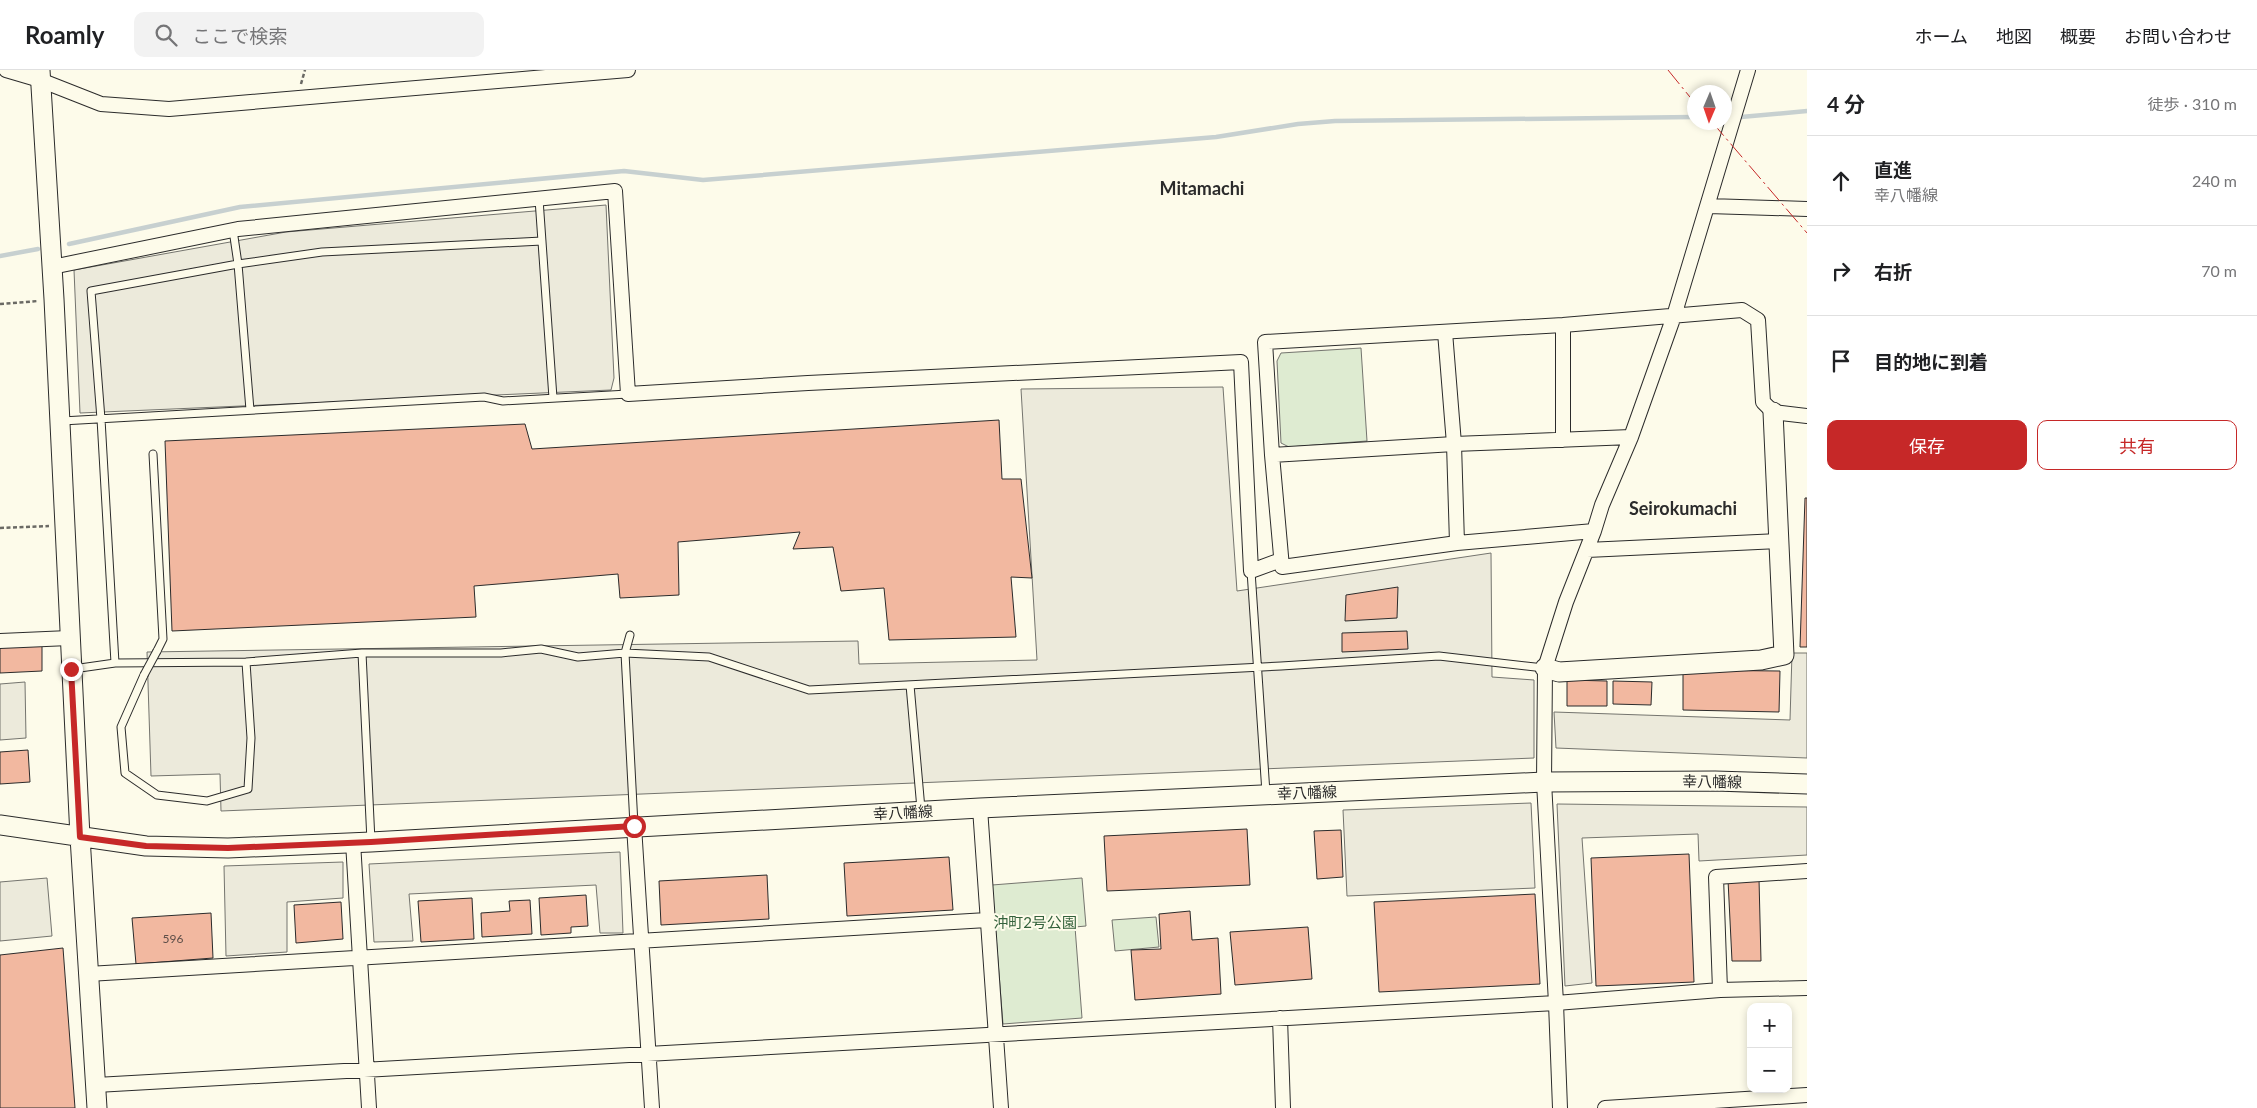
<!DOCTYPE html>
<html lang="ja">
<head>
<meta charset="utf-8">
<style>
	body { margin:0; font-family:Lato,"Noto Sans JP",sans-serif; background:#f2f2f2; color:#202124 }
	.controls { position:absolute; right:15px; bottom:15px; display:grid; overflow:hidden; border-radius:10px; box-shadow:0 2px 8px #0003 }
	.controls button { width:45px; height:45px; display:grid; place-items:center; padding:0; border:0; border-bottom:1px solid #e0e0e0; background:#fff; color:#202124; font:25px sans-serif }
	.compass { position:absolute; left:1687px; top:15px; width:45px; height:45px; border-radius:50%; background:#fff; box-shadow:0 2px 8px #0003; rotate:182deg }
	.stop { position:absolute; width:15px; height:15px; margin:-11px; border:4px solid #c62828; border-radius:50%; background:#fff }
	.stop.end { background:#c62828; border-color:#fff; box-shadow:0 1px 5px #0008 }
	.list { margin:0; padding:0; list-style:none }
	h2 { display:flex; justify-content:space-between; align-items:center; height:65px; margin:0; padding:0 20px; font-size:21px }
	h2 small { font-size:16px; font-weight:400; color:#757577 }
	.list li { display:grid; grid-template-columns:32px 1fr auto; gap:15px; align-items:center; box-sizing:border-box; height:90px; padding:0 20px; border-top:1px solid #e0e0e0 }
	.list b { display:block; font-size:19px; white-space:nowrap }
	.list p { margin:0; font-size:16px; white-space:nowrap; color:#757577 }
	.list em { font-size:16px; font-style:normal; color:#757577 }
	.actions { display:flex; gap:10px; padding:15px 20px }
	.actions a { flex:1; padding:11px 0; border:1px solid #c62828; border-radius:10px; text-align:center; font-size:18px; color:#c62828 }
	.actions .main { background:#c62828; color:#fff }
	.icon { flex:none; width:28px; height:28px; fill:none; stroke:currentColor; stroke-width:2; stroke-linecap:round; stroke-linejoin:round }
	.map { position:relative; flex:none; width:1807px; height:1038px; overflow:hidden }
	header { display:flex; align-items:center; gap:30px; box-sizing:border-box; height:70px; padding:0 25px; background:#fff; border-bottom:1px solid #e0e0e0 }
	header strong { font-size:24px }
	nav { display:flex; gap:28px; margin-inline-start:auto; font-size:18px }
	.search { width:350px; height:45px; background:#f2f2f2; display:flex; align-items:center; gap:12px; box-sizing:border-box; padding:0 18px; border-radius:10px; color:#757577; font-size:19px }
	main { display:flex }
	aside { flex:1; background:#fff }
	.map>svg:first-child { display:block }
	.green { fill:#deebd1; stroke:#74746e }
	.parking { fill:#eceadb; stroke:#74746e }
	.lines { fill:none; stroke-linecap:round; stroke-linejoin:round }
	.stream { stroke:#c7d0d0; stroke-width:4.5 }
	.building { fill:#f2b8a0; stroke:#2b2b2b }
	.lane-casing { stroke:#2b2b2b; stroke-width:9 }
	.street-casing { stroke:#2b2b2b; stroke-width:16 }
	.secondary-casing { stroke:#2b2b2b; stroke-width:21 }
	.path { stroke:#6a6964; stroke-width:2.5; stroke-dasharray:4 2.5; stroke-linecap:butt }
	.lane { stroke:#fdfbea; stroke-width:7 }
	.street { stroke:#fdfbea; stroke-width:14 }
	.secondary { stroke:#fdfbea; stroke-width:19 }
	.lane-bridge-casing { stroke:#2b2b2b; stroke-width:9; stroke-linecap:butt }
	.lane-bridge { stroke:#fdfbea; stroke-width:7 }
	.power { stroke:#c62828; stroke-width:1; stroke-dasharray:18 4 2.5 4; stroke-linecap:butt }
	.route { stroke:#c62828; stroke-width:6 }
	.labels { text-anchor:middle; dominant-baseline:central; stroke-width:4; stroke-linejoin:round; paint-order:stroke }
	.number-label { font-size:12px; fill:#5d4e48 }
	.street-label { font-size:15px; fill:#2b2b2b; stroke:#fdfbea }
	.park-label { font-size:15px; fill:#34623c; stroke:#fdfbea }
	.quarter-label { font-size:18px; font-weight:bold; fill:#2b2b2b; stroke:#fdfbea }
</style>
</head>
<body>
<header>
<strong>Roamly</strong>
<div class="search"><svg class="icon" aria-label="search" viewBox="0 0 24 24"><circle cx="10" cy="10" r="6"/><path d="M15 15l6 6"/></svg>ここで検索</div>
<nav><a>ホーム</a><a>地図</a><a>概要</a><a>お問い合わせ</a></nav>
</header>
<main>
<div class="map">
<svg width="1807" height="1038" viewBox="0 0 1807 1038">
	<rect width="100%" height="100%" fill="#fdfbea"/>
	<path class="green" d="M1361,278L1367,371L1289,377L1281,373L1277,291L1281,283Z
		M1082,808L1086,856L1075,857L1082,948L1003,954L992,815Z
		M1156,847L1159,877L1115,881L1112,850Z"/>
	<path class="parking" d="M606,135L614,308L611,320L80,343L74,200L286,162Z
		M1223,317L1237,521L1491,483L1492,607L1534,610V688L221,741L220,704L151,706L147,582L858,571L859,594L1037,590L1021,319Z
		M1792,583H1807V688L1556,678L1554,642L1790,650Z
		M25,612L26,668L0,670V614Z
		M1531,733L1535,818L1347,826L1343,740Z
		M1557,734L1807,737V785L1699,791L1698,764L1582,768L1592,913L1565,916Z
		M620,782L623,863H600L596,815L409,824L413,871L374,872L369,794Z
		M343,792V828L287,832V882L226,886L224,796Z
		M47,808L52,866L0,871V812Z"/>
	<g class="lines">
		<path class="stream" d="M1724,47H1726
			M1741,47L1807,41
			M69,174L240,137L624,101L703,110L1216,67L1298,54L1335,51L1694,47
			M0,186L38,179"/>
	</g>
	<path class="building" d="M999,350L1002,409H1021L1032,508L1011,507L1016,567L889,570L884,518L841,521L833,477L793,479L800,462L678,472L679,525L620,528L618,504L474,516L476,547L172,561L165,371L525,354L532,379Z
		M1805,428H1807V577H1800Z
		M1398,517L1397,548L1345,551L1346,525Z
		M1407,561L1408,579L1342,582V563Z
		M42,576V601L0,603V577Z
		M1683,600L1780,601L1779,642L1683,640Z
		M1567,610L1607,611V636H1567Z
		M1613,611L1652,612L1651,635L1613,634Z
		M28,680L30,712L0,714V682Z
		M1247,759L1250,815L1107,821L1104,766Z
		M1341,760L1343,807L1317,809L1314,761Z
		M1689,784L1694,912L1596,916L1591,788Z
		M949,787L953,840L847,846L844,793Z
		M767,805L769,849L661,855L659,811Z
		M1759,809L1761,891H1732L1728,810Z
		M1535,824L1540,914L1379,922L1374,832Z
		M586,825L588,856L571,857V863L541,865L539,828Z
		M472,828L474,869L421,872L418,831Z
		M530,830L532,864L482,867L481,843L510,841L509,831Z
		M341,832L343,869L296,873L294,835Z
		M1190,841L1192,870L1218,868L1221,924L1135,930L1131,880L1161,879L1159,844Z
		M211,843L213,888L136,894L132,848Z
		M1308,857L1312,909L1235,915L1230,862Z
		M63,878L75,1038H0V885Z"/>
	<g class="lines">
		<defs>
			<path id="lane" d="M539,129L553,328
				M233,160L238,194L250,340
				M62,351L484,327L503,331L628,324
				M153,384L163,569L157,581
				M1251,501L1266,723
				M630,565L625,583L634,755
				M362,583L371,771
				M115,593L246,592L362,583H501L541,579L578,587L625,583L709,587L809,620L1281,596L1439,586L1544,598
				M73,599L115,593L101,349L91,221L238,194L322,182L542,171
				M144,605L121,657L125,703L157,725L207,731L248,719L251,668L246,592
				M910,615L921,739"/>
			<path id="street" d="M6,0L40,10L101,34L169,39L628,0
				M1708,136L1807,139
				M52,197L238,159L615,121L628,324L808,313L1241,292L1251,501L1281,490
				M1563,255V370
				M1445,262L1454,374L1457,473
				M1272,385L1454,374L1631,367
				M1594,461L1457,473L1282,497L1272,385L1265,272L1563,255L1742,240L1758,250L1763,332L1773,342L1807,346
				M1587,480L1779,471
				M0,571L69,568
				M980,738L1001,1038
				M634,756L652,1038
				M353,772L369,1038
				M88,904L987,850
				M1720,920L1716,807L1807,801
				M1280,948L1283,1038
				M96,1015L1556,933L1720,920L1807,918
				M1560,1038L1556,933L1544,712L1545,598L1566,532L1594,461L1602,435L1631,367L1674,246L1748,0
				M1605,1038L1807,1025"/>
			<path id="secondary" d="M40,0L54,229L80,767L97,1038
				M1545,598L1559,602L1761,590L1784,585L1773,342
				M0,755L146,776L228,778L371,772L980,738L1544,712L1715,711L1807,714"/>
		</defs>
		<use href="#lane" class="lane-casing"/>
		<use href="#street" class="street-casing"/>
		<use href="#secondary" class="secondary-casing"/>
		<path class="path" d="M301,14L305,0
			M0,234L38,231
			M0,458L49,456"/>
		<use href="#lane" class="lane"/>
		<use href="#street" class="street"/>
		<use href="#secondary" class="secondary"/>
		<defs>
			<path id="lane-bridge" d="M144,605L157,581"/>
		</defs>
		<use href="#lane-bridge" class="lane-bridge-casing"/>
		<use href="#lane-bridge" class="lane-bridge"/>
		<path class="power" d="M1668,0L1694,32
			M1712,52L1807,163"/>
	</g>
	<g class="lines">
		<path class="route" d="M71,599L80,767L146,776L228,778L371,772L634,756"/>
	</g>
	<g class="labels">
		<g class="number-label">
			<text x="173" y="868">596</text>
		</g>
		<g class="street-label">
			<text transform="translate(1712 711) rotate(1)">幸八幡線</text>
			<text transform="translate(1307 722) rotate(-2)">幸八幡線</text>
			<text transform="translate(903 742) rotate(-3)">幸八幡線</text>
		</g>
		<g class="park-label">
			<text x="1035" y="852">沖町2号公園</text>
		</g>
		<g class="quarter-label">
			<text x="1202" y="118">Mitamachi</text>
			<text x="1683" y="438">Seirokumachi</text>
		</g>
	</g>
</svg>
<div class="controls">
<button>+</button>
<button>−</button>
</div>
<svg class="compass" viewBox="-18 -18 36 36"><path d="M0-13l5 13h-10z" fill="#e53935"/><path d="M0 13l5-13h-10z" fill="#757577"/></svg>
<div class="stop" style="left:634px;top:756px"></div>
<div class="stop end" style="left:71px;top:599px"></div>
</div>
<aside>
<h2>4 分<small>徒歩 · 310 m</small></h2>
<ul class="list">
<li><svg class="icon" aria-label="ahead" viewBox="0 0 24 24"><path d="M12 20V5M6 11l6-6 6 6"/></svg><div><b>直進</b><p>幸八幡線</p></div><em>240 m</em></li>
<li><svg class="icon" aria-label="right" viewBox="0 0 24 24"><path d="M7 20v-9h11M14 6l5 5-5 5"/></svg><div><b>右折</b></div><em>70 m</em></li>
<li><svg class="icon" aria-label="arrive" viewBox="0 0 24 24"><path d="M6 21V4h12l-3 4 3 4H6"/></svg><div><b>目的地に到着</b></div></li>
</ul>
<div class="actions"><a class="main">保存</a><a>共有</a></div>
</aside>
</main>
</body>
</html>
